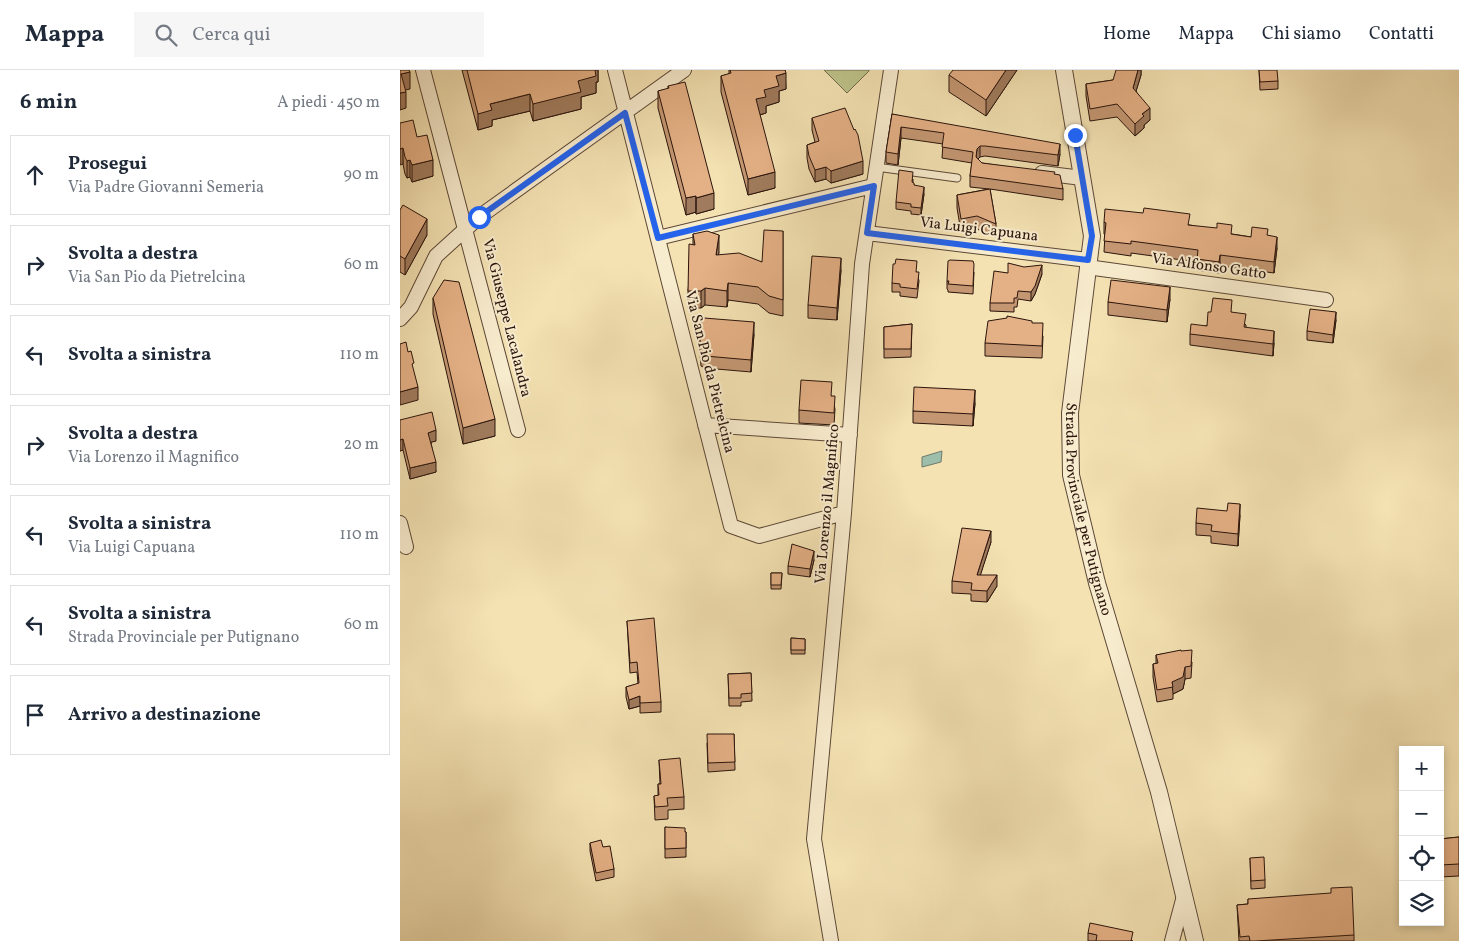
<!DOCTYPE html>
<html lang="it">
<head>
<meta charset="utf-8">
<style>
	body { margin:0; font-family:Vollkorn,serif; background:#f6f6f7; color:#1f2937 }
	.controls { position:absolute; right:15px; bottom:15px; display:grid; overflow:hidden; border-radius:0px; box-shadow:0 2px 8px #0003 }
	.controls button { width:45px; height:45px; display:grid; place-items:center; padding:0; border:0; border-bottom:1px solid #e0e1e3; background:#fff; color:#1f2937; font:25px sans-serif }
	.stop { position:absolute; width:15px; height:15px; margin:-11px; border:4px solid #2563eb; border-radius:50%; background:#fff }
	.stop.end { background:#2563eb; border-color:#fff; box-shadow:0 1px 5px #0008 }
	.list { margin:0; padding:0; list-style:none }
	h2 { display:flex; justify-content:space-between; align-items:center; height:65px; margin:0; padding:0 20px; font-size:21px }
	h2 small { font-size:16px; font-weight:400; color:#747a83 }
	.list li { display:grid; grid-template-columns:32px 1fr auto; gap:15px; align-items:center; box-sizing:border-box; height:80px; margin:0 10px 10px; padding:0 10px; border:1px solid #e0e1e3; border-radius:0px }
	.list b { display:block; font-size:19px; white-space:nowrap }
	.list p { margin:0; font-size:16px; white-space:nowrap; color:#747a83 }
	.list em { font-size:16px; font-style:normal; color:#747a83 }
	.icon { flex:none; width:28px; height:28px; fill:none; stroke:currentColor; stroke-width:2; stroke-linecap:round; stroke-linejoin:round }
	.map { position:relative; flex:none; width:1059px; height:871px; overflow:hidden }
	header { display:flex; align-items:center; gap:30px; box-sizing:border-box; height:70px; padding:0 25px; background:#fff; border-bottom:1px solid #e0e1e3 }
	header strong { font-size:24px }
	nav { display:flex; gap:28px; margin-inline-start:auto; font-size:18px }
	.search { width:350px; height:45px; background:#f6f6f7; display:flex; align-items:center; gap:12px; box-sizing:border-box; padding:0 18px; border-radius:0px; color:#747a83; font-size:19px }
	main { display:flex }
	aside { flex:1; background:#fff }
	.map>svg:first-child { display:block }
	.green { fill:#bec38b; stroke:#746c4c }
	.water { fill:#9cbeab; stroke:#6e7a6b }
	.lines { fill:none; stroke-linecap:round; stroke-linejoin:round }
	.service-casing { stroke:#5c4836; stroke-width:9 }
	.minor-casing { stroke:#5c4836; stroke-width:16 }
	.tertiary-casing { stroke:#5c4836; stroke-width:18 }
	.service { stroke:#f8ecce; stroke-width:7 }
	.minor { stroke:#f8ecce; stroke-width:14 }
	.tertiary { stroke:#f8ecce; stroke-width:16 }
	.wall { fill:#c49772; stroke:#2a140c }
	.shaded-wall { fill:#a07b5d; stroke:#2a140c }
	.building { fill:#e4b085; stroke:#2a140c }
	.route { stroke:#2563eb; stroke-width:6 }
	.labels { text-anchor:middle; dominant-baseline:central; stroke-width:4; stroke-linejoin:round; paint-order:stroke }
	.street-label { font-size:15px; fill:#2a140c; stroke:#f8ecce }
</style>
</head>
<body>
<header>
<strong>Mappa</strong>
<div class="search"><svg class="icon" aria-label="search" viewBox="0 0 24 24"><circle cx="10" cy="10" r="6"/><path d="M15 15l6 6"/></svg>Cerca qui</div>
<nav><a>Home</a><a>Mappa</a><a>Chi siamo</a><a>Contatti</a></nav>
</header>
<main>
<aside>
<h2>6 min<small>A piedi · 450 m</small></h2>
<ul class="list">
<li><svg class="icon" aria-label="ahead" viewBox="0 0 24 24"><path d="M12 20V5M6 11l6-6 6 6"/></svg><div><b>Prosegui</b><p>Via Padre Giovanni Semeria</p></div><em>90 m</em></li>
<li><svg class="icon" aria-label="right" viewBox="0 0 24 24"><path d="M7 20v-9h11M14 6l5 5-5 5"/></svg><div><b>Svolta a destra</b><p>Via San Pio da Pietrelcina</p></div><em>60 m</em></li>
<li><svg class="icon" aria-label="left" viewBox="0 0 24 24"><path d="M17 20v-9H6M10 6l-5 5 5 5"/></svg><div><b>Svolta a sinistra</b></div><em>110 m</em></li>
<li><svg class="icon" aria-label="right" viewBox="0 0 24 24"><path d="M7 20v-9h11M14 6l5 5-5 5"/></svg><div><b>Svolta a destra</b><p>Via Lorenzo il Magnifico</p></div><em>20 m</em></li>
<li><svg class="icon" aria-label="left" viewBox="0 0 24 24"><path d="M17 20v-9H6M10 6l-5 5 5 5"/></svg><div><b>Svolta a sinistra</b><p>Via Luigi Capuana</p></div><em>110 m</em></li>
<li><svg class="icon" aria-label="left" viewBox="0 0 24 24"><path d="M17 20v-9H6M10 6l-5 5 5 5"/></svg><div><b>Svolta a sinistra</b><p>Strada Provinciale per Putignano</p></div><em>60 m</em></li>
<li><svg class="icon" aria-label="arrive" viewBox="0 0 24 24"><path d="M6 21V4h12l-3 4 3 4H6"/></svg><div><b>Arrivo a destinazione</b></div></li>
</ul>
</aside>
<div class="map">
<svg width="1059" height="871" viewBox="0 0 1059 871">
	<rect width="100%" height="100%" fill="#f4e2b3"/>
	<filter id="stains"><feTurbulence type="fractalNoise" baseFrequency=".004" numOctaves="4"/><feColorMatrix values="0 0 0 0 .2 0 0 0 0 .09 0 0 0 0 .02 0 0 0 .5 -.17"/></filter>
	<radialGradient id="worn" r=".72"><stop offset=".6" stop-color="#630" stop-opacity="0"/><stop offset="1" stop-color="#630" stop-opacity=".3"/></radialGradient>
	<path class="green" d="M424,0H469V1L447,23Z"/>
	<path class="water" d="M542,381L541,392L522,397V387Z"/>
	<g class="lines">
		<defs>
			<path id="service" d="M476,97L557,108"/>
			<path id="minor" d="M23,0L118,360
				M215,0L331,456L359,466L444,443
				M642,103L682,108
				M467,163L688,190
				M258,168L473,116
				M687,197L926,230
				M0,249L11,237L36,186L79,147L284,0
				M305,355L450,365
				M0,453L6,477
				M431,871L414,769L444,443L462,194L491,0
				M772,871L784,826"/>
			<g id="tertiary">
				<path id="s1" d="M664,0L692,166L670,343L671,405L697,513L759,722L795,871"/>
			</g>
		</defs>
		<use href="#service" class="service-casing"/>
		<use href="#minor" class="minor-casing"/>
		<use href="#tertiary" class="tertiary-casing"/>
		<use href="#service" class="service"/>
		<use href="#minor" class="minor"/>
		<use href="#tertiary" class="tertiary"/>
	</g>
	<path class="wall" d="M62,0H198V12H196V23L181,27V39L133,51L130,41L92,50V56L78,60Z
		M329,0H385L386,19L379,21V32L366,36V43L360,45L375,118L348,125L321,22V6L329,4Z
		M617,0L586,46L549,22V5Z
		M741,0V5L736,21L750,50L744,55V58L735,66L717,47L690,51L686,26V14L713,10Z
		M859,0L878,11V19L860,20Z
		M268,16L314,139L296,144V142L286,145L258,38V21L268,19Z
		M492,44L660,84L658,96L585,86L580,87L578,89L582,93L655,104L663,119V130L590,119L596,154V167L577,159L561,162L557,138V125L589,119L570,117V106L572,93L542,88L543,74L501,68L498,95L486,93V82Z
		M412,48L463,104L431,113L426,109L415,112L409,99L407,88V75L415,72L412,60Z
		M0,53L17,67L33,106L12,112L10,107L7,108L5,104L3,94Z
		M513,109V112L514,115L524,124L521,145L511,144V141L496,139V132Z
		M0,140L27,165L5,205L0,202Z
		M704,152L790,155L832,164L851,167L868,165L877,178L874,203L820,196L819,203L797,200V192L731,183V186L704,182L705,164H704Z
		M383,161V246L369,243L358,234L328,230L327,237L305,235L301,238H288V221L293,175V164L319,182L318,185L362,192Z
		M441,200L437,250L408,248V235Z
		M517,202L519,211L517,228L500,226V222H492V213Z
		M574,202L573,224L548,222V220L547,219V211Z
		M608,203L642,204L635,224L631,231L618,229L617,237H614V242L590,241V233Z
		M33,228L95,366L63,374L33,244Z
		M770,229L767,252L708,245V232Z
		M832,242L846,255V258L874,273L873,286L790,275V264Z
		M936,250L933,273L907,270V261Z
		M632,253L643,266L642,288L585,286V273Z
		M512,254L511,287L484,288V257Z
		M299,256L354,264L351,302L305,298L301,296L299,269Z
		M432,326L435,339L434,355L399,353V340Z
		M575,333L573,356L513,353V341Z
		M0,350L36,371L31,372L36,402L10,409L3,380L0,381Z
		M840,445L838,476L811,473V466L796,465V453Z
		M591,472L580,505L597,516L587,532L571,531V524L552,523V511Z
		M414,490L410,507L388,504V496Z
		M371,503H382L381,519H371Z
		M227,551L261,632V642L240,643V636L229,639L226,627V617L238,614L237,602L230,603Z
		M391,568L405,569V584H391Z
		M781,581L792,592L791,608L785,609L783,619L773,624V629L757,632L753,607V594H756V585Z
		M351,603L352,631L341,632V636H329L328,604Z
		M334,664L335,700L308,702L307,673Z
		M259,690L284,727V739L268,740V749L255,750L254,726H258V714H260Z
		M265,757L286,762V787L265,788Z
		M1059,767V806L1040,807V769Z
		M190,773L203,777L214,799V807L196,811L190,781Z
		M850,788L865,810V818L851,819Z
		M848,829L954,865V871H839L837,835L848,834Z
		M688,863L733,871H688Z"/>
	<path class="shaded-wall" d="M194,0H198V12H196V23L181,27V39L133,51V34L178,11Z
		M606,0H617L586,46V30Z
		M738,0H741V5L733,31V18Z
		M10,2V19L1,21V4Z
		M386,3V19L379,21V32L366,36V43L356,46V29L376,6Z
		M6,22V38L0,40V23Z
		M130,24V41L92,50V56L78,60V44L90,34Z
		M750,38V50L744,55V58L735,66V54L742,44Z
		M501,57V68L498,95V84Z
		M660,74V84L658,96V85Z
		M580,76V87L577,90L576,87L577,79Z
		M3,78V94L0,95V79Z
		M10,90V107L7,108V91Z
		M33,90V106L12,112V95Z
		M463,91V104L431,113V101Z
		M426,97V109L415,112V100Z
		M375,102V118L348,125V109Z
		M524,117V124L521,145V138Z
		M314,123V139L296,144V128Z
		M296,126V142L286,145V128Z
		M27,149V165L5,205V189Z
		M319,165V182L316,201V185Z
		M877,167V178L874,203V192Z
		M820,185V196L819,203V192Z
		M441,188V200L437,250V238Z
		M642,195V204L635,224L631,231V222Z
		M328,213V230L327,237V221Z
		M770,217V229L767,252V240Z
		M305,218V235L301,238V221Z
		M936,242V250L933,273V265Z
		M354,252V264L351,302V290Z
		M874,261V273L873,286V274Z
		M18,317V330L0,335V322Z
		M575,320V333L573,356V344Z
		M95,349V366L63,374V358Z
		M36,360V371L28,373V363Z
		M3,369V380L0,381V370Z
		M36,392V402L10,409V398Z
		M840,434V445L838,476V464Z
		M591,461V472L577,516V505Z
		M414,481V490L410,507V499Z
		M597,505V516L587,532V521Z
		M785,597V609L783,619L773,624L772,612Z
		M240,626V636L229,639V630Z"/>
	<path class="building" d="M0,0H9L10,2L1,4L6,22L0,23Z
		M67,0H195L196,6L178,11L181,22L133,34L130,24L90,34L92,40L78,44Z
		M330,0H385L386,3L376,6L379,16L364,20L366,27L356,29L375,102L348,109L321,6L331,3Z
		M553,0H606L586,30L549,5Z
		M716,0H738L733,18L750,38L742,44L744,46L735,54L717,34L690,39L686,14L713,10Z
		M859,0H877L878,11L860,12Z
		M285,12L314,123L296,128V126L286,128L258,21L269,18L268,16Z
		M445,38L454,60L455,59L458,65L463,91L431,101L426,97L415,100L409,86L407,75L419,71L412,48Z
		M492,44L660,74L658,85L585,76H580L577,79L576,87L582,93L655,102L654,104L660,105L663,119L570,106L573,82L542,77L544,63L501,57L498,84L486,82Z
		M13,50L17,67L27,65L33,90L12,95L10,90L7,91L5,87L3,78L0,79V53Z
		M499,100L513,102L512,112L514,113V115L524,117L521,138L511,137V134L496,132Z
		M590,119L596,154L577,146L561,149L557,125Z
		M3,135L27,149L5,189L0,186V140Z
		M744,138L790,144L788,155L817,158V153L832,155L831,164L851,167L852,157L868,159L867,165L877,167L874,192L820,185L819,192L797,189L798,180L731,171V174L704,171L706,153L704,152L705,139L743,143Z
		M364,160L383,161V230L369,226L358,217L328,213L327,221L305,218L301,221H288L289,174L295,175L293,164L307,161L319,165L316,185L339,183L362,192Z
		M412,186L441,188L437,238L408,235Z
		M496,189L517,191L516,202H519L517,219L500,217V214L492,213L493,194H495Z
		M550,190L573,191L574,194L573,216L548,214L549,211H547L548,191Z
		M608,193L624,197L642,195L635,216L631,222L618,221L617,228H614V233H590L594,201L608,203Z
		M44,210L59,212L95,349L63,358L33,228Z
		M711,210L770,217L767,240L708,232Z
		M813,228L832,230L831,242L846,244L844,257L874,261L873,274L790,264L791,254L807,256L808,242H811Z
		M910,239L936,242L933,265L907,261Z
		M607,246L632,251V253H643L642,276L585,273L588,251L607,248Z
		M304,248L354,252L351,290L305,286L301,284L299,256Z
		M512,254L511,279H484V257Z
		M6,272L8,282L11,281L14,293L12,294L18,317L0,322V274Z
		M401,310L432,312L431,326H435L434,343L399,340Z
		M514,317L575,320L573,344L513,341Z
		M32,342L36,360L28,363L36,392L10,398L3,369L0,370V350Z
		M828,433L840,434L838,464L811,461L812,455L796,453L797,438L827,441Z
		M562,458L591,461L577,505H597L587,521L571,520L572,513L552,511Z
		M392,474L414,481L410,499L388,496Z
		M371,503H382L381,515H371Z
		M254,548L261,632L240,633V626L229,630L226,617L239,613L237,592L230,593L227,551Z
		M391,568L405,569V580H391Z
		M781,580V581L792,580L791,596L785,597L783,607L772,612L773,617L757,620L753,594L758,593L756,585Z
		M351,603L352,623L341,624V628H329L328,604Z
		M307,664H334L335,692L308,693Z
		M280,688L284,727L267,728L268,736L255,737L254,726L259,725L258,714H261L259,690Z
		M265,757L285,758V762H286V778L265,779Z
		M1059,767V794L1040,795V769Z
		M201,770L203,777L210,776L214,799L196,803L190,773Z
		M864,787L865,810L851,811L850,788Z
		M952,817L954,865L856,871H850L849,866L840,867L837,835L848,834V829L931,823V818Z
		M690,853L733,862L731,871H696L697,865L688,863Z"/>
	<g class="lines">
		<path class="route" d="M79,147L225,43L258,168L474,116L467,163L688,190L692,166L675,65"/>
	</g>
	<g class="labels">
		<g class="street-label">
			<text transform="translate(579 160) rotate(7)">Via Luigi Capuana</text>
			<text transform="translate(809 197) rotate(8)">Via Alfonso Gatto</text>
			<text transform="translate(106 248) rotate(76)">Via Giuseppe Lacalandra</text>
			<text transform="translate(309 302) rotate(76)">Via San Pio da Pietrelcina</text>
			<text transform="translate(428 434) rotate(-85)">Via Lorenzo il Magnifico</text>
			<text stroke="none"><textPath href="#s1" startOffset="445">Strada Provinciale per Putignano</textPath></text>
		</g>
	</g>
	<rect width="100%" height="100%" filter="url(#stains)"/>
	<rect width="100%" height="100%" fill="url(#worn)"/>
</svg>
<div class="controls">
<button>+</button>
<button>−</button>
<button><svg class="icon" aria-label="locate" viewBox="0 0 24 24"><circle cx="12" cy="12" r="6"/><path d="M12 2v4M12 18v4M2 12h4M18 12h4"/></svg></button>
<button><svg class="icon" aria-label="layers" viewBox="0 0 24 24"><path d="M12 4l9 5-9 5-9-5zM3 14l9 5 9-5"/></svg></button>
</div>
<div class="stop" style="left:79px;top:147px"></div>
<div class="stop end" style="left:675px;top:65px"></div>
</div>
</main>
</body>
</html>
